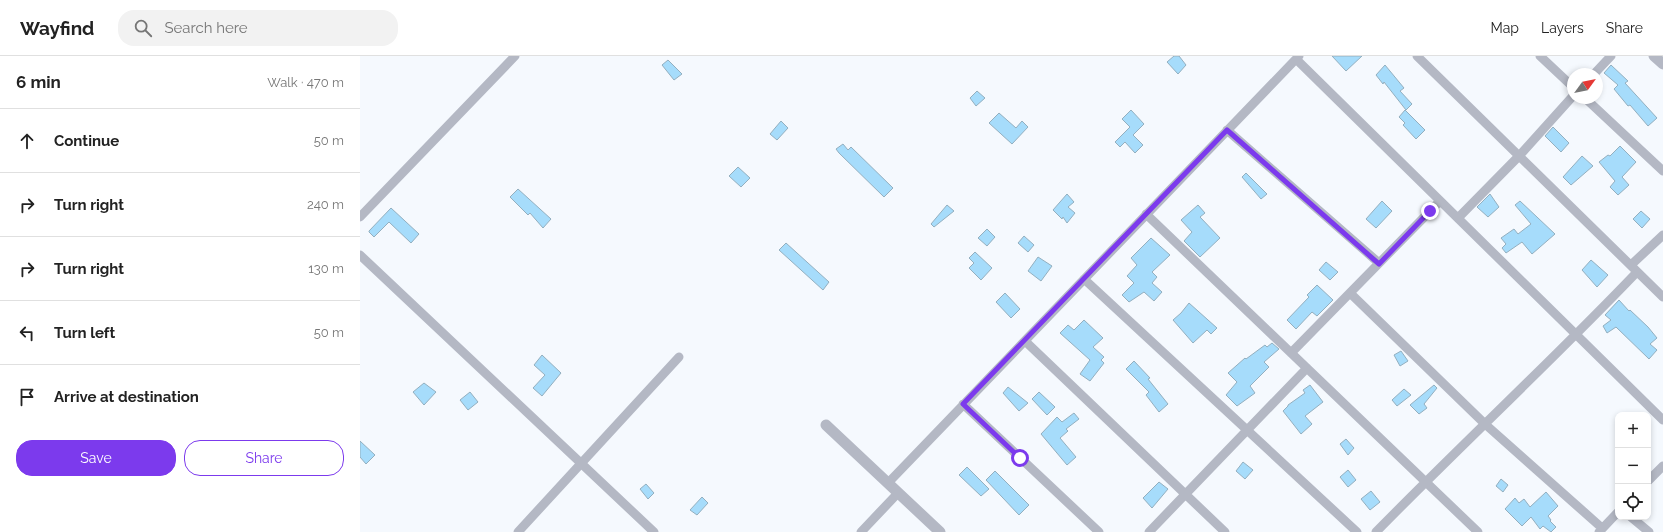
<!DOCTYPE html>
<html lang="en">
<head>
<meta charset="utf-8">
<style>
	body { margin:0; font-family:Raleway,sans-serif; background:#f2f2f2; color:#222 }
	.controls { position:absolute; right:12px; bottom:12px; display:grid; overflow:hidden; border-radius:8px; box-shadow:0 2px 6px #0003 }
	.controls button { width:36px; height:36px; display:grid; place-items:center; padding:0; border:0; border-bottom:1px solid #e0e0e0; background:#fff; color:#222; font:20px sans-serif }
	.compass { position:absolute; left:1207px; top:12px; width:36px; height:36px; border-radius:50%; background:#fff; box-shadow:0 2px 6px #0003; rotate:57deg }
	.stop { position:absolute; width:12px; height:12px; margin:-9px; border:3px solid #7c3aed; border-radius:50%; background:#fff }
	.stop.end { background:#7c3aed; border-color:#fff; box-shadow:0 1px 4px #0008 }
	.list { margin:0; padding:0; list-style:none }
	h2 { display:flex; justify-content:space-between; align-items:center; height:52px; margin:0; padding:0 16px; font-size:17px }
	h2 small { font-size:13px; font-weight:400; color:#767676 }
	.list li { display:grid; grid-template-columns:26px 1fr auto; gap:12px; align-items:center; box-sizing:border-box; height:64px; padding:0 16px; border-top:1px solid #e0e0e0 }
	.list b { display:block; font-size:15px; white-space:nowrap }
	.list em { font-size:13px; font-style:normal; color:#767676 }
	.actions { display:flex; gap:8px; padding:12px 16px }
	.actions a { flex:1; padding:9px 0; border:1px solid #7c3aed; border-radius:16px; text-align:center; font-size:14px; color:#7c3aed }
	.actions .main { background:#7c3aed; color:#fff }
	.icon { flex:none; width:22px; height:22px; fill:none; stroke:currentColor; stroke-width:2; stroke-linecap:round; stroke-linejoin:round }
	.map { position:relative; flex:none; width:1303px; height:476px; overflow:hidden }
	header { display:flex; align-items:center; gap:24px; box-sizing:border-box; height:56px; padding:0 20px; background:#fff; border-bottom:1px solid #e0e0e0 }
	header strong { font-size:19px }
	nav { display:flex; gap:22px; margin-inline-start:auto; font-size:14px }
	.search { width:280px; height:36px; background:#f2f2f2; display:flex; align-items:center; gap:10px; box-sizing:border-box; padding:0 14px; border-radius:16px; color:#767676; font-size:15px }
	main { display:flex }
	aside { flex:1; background:#fff }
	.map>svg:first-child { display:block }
	.building { fill:#a6dcfb; stroke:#93afbf }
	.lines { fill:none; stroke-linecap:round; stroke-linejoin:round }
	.minor { stroke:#b4b8c4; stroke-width:9 }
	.tertiary { stroke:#b4b8c4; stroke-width:11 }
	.route { stroke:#7c3aed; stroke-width:5 }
</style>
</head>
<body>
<header>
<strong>Wayfind</strong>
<div class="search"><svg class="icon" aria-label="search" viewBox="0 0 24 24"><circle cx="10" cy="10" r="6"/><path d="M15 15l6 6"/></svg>Search here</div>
<nav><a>Map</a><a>Layers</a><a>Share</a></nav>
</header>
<main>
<aside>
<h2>6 min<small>Walk · 470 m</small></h2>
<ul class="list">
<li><svg class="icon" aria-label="ahead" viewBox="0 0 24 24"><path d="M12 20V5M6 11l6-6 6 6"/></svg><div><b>Continue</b></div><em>50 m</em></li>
<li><svg class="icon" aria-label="right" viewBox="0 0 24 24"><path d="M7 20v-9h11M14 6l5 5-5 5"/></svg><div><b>Turn right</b></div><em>240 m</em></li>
<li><svg class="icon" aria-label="right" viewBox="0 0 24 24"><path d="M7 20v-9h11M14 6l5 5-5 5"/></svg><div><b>Turn right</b></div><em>130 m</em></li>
<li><svg class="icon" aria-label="left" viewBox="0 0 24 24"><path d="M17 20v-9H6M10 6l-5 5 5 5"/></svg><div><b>Turn left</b></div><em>50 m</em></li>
<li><svg class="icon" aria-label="arrive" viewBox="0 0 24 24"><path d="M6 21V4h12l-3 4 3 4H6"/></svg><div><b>Arrive at destination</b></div></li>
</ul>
<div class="actions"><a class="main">Save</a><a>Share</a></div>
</aside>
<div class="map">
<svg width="1303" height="476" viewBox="0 0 1303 476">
	<rect width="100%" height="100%" fill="#f5f9fe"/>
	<path class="building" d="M814,0H819L826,9L818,18L807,6Z
		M972,0H1002L986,15Z
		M308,4L322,18L314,24L302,9Z
		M1025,9L1044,32L1040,35L1052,48L1046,54L1024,26L1023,28L1016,19Z
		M1251,9L1268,25L1265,27L1297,62L1288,70L1270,49L1268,50L1254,33L1258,29L1244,17Z
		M617,35L625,42L616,50L610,42Z
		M771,54L784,68L773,79L783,89L775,97L765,86L760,91L755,86L770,71L762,63Z
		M1045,54L1065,74L1056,83L1043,69L1045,67L1039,61Z
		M639,57L656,72L662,65L668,71L652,88L629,67Z
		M421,65L428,72L417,84L410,78Z
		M1193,71L1209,87L1201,96L1185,80Z
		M483,88L488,94L491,91L533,132L524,141L479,97L476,93Z
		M1260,90L1276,106L1262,121L1269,129L1258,139L1250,131L1255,125L1239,106L1248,99L1250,100Z
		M1222,100L1233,110L1211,129L1203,121Z
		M378,111L390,122L381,131L369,120Z
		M886,117L907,138L901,143L882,121Z
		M158,133L191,163L183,172L170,157L168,159L150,141Z
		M707,138L714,146L708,151L715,157L707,167L703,161L702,163L693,154Z
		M1130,138L1139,151L1128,161L1117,151Z
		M1022,145L1032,155L1016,172L1006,163Z
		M1160,145L1195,178L1172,198L1162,186L1146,197L1142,192L1146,188L1141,182L1154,173L1158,178L1171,168L1155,149Z
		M587,149L594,155L574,171L571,168Z
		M838,149L845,157L840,161L860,182L840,201L824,185L832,176L821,164Z
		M31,152L59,178L51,187L29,166L14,181L9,176V175Z
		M1281,155L1290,163L1282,172L1273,163Z
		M627,173L635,181L627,190L618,182Z
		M664,180L674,189L668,196L658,187Z
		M791,182L810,199L792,216L797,221L792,227L802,236L794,245L784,236L769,246L762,239L774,227L767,220L777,209L771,202Z
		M426,187L469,226L463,234L419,194Z
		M615,196L632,212L621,224L609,212L614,207L609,202Z
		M678,201L692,210L681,225L668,215Z
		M1231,204L1248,219L1237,231L1222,214Z
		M966,206L978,216L970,224L959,214Z
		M957,229L973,244L957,260L952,256L936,273L927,264L949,241L947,239Z
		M645,237L660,253L651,262L636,246Z
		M1259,244L1269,255L1270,254L1288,271L1297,282L1290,288L1297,294L1289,303L1256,271L1247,277L1243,270L1251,264L1245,259Z
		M829,247L857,272L851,278L847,274L833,287L813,264L821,257Z
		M724,264L743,282L733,291L744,301L741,304L744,307L730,325L720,318L730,304L700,277L708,269L714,274Z
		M912,287L919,293L904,306L909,311L890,330L895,337L877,350L866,339L877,326L868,317L885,302L886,303L905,289L907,291Z
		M1041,295L1048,305L1040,310L1034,299Z
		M182,299L201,317L182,340L173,332L185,319L174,309Z
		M774,305L790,322L788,323L808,348L799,356L786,339L789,336L766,313Z
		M64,327L76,336L64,349L53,336Z
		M950,329L963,346L945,360L952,368L941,378L923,355L928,350V349L945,337L943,334Z
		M1074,329L1077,332L1064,348L1067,352L1059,358L1050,349Z
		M648,331L668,347L659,355L643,337Z
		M1044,333L1051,339L1037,350L1032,344Z
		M110,336L118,346L108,354L100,344Z
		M679,336L695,351L687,359L672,343Z
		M714,357L719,363L706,373L708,375L700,382L716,401L707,409L681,378L697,361L702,366Z
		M986,383L994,392L988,399L980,388Z
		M0,385L15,399L6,408L0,401Z
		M883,406L893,414L885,423L876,415Z
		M607,411L629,433L621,440L599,419Z
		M988,414L996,424L988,431L980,421Z
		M635,415L669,449L659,459L626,424Z
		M1141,423L1148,429L1143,436L1136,430Z
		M799,426L808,433L792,452L783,442Z
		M286,428L294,437L288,443L280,433Z
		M1011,435L1020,446L1010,454L1001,443Z
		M1186,436L1198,450L1188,460L1191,464L1190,465L1196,471L1191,476L1183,470L1180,473L1171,461L1162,470L1145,453L1155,442L1159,447L1164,443L1170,451Z
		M342,441L348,447L337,459L330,454Z"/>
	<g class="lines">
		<path class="minor" d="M1057,0L1303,241
			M1180,0L1213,31
			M936,3L1303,364
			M1234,18L1251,0
			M1225,42L1303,115
			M867,74L1019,207
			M786,158L1118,476
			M0,161L155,0
			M1098,162L1159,100L1213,40
			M0,199L294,476
			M1271,209L1303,179
			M724,223L997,476
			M990,237L1125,368L1242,472
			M665,285L865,476
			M931,297L1080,145
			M603,348L739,476
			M1288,425L1303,410
			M528,427L939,0
			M1271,461L1289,476
			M158,476L319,301
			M501,476L538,437
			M789,476L947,312
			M1016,476C1102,388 1192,305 1277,216
			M1239,476L1258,456"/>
		<path class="tertiary" d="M1294,0L1303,8
			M466,369L580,476"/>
	</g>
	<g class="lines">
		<path class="route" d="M660,402L603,348L867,74L1019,208L1070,155"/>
	</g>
</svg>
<div class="controls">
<button>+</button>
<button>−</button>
<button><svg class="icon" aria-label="locate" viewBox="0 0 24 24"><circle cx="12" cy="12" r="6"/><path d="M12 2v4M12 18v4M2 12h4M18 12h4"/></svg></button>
</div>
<svg class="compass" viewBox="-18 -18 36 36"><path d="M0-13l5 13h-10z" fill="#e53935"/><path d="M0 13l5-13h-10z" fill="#767676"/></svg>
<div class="stop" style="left:660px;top:402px"></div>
<div class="stop end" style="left:1070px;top:155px"></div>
</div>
</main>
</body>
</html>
